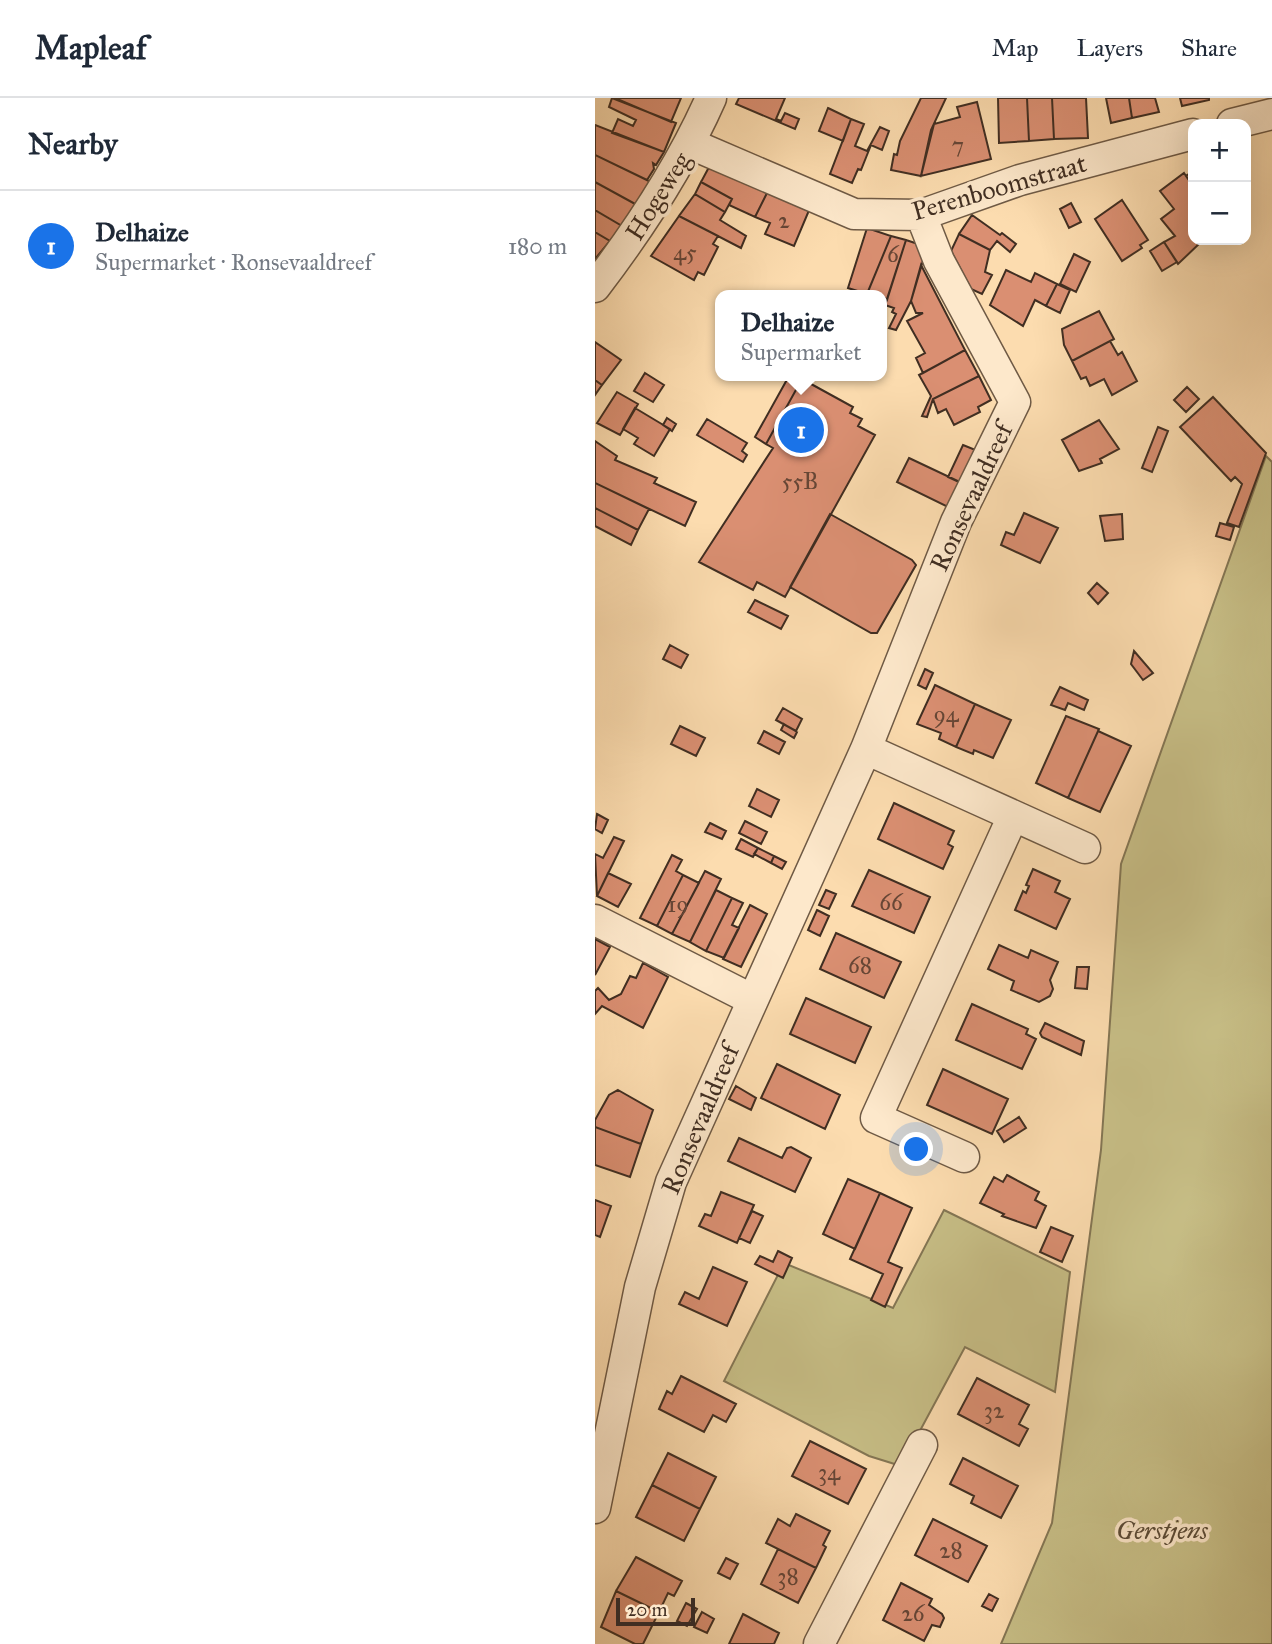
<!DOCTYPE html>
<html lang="en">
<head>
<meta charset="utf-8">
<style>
	body { margin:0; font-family:"IM FELL Great Primer",serif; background:#f6f6f7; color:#1f2937 }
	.controls { position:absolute; right:21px; top:21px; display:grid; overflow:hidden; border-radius:14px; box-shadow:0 7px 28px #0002 }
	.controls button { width:63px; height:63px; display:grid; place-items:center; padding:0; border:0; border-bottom:2px solid #e0e1e3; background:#fff; color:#1f2937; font:35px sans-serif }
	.scale { position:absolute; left:21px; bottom:18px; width:79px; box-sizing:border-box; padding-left:7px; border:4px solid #402e22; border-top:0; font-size:19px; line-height:24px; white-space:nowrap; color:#402e22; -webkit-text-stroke:5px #fde8cb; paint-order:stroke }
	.you { position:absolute; left:322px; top:1052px; width:24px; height:24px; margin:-18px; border:5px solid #fff; border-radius:50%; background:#1a73e8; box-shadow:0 0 0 10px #1a73e833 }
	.badge { display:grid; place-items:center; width:46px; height:46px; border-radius:50%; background:#1a73e8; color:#fff; font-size:23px; font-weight:700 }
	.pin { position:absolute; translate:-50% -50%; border:4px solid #fff; box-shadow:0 2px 7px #0006 }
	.popup { position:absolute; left:120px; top:192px; width:172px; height:91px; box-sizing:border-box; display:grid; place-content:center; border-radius:14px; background:#fff; filter:drop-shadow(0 2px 5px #0005); font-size:23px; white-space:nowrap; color:#747a83 }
	.popup b { font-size:26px; color:#1f2937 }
	.popup::after { content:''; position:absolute; left:50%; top:100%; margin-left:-14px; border:14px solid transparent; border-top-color:#fff }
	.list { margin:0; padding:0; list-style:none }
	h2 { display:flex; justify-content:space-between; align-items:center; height:91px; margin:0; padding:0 28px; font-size:30px }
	h2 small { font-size:23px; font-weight:400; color:#747a83 }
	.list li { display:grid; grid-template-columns:46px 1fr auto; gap:21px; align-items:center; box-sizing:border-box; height:112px; padding:0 28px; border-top:2px solid #e0e1e3 }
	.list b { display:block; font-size:26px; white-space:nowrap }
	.list p { margin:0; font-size:23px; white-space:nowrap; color:#747a83 }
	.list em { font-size:23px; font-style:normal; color:#747a83 }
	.map { position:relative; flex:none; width:677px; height:1546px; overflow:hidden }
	header { display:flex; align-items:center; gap:42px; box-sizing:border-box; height:98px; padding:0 35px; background:#fff; border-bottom:2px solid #e0e1e3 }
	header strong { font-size:33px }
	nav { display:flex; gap:38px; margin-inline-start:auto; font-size:24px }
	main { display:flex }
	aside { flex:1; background:#fff }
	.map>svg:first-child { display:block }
	.green { fill:#c7be86; stroke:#847654; stroke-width:2 }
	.building { fill:#da8f72; stroke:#402e22; stroke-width:2 }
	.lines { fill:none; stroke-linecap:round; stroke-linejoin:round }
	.minor-casing { stroke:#6f5a45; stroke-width:33 }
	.minor { stroke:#fde8cb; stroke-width:30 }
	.labels { text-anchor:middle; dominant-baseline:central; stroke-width:7; stroke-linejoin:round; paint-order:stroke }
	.number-label { font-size:23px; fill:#664636 }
	.street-label { font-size:26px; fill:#402e22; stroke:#fde8cb }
	.park-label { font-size:26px; font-style:italic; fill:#5b4b36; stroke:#fde8cb }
</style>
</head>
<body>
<header>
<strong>Mapleaf</strong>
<nav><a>Map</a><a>Layers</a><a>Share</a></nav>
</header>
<main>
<aside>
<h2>Nearby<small></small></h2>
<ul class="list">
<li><span class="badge">1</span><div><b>Delhaize</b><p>Supermarket · Ronsevaaldreef</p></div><em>180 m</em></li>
</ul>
</aside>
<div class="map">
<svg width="677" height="1546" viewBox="0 0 677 1546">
	<rect width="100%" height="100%" fill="#fcdcaf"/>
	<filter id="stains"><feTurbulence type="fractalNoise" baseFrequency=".00286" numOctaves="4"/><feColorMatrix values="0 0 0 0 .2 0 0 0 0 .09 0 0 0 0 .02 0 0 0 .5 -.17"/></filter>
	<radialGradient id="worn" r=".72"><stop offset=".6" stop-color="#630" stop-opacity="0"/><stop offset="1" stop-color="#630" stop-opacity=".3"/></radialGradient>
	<path class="green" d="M671,358L677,364V1546H406L457,1425L506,1052L526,766Z
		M349,1112L475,1174L460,1294L370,1249L306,1368L274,1358L129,1283L189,1165L298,1210Z"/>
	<path class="building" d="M17,0L81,25L69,54L17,35L23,21L38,28L41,22L14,9Z
		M20,0H86L76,24Z
		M144,0H190L181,21L186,23L190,15L204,21L200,31L141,6Z
		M326,0H351L336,32L326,78L296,72L299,56L302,57L305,43Z
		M403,0H432L434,43L404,45Z
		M432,0H457L459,41L434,43Z
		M457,0H491L493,40L459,41Z
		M511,0H534L537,20L516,25Z
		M534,0H560L564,14L537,20Z
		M585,0H614V2L587,8Z
		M382,4L396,61L326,78L339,26L365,19L362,9Z
		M233,10L256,21L248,43L224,33Z
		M256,21L269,26L260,48L272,53L285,29L294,33L287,52L276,47L266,72L263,71L257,85L235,76Z
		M0,27L69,54L61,67L58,65L59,71L52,82L0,57Z
		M0,57L58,85L42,107L0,84Z
		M120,70L173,93L160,119L134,107L137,101L106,84L113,71Z
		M598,73V88L591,78Z
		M589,75L598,88V142L606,144L583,166L569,144L580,138L566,121L579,111L565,93Z
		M0,84L42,107L27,128L0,112Z
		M106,84L137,101L130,114L100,96Z
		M173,93L215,110L199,148L170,136L175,125L160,119Z
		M100,96L130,114L125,122L151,138L146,150L84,118Z
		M527,102L553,142L545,147L547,150L527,163L500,121Z
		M476,105L486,124L474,130L465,111Z
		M0,112L27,128L15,143L0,134Z
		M377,117L405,137L407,135L421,146L415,154L402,143L395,152L364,136Z
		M84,118L123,138L118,146L123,149L109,177L103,174L99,182L56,158Z
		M272,130L296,138L272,196L253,190Z
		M0,134L15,143L0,161Z
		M364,136L395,152L390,174L397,177L387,196L376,191L356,153Z
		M296,138L311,142L292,202L286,197L272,196Z
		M311,142L332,149L316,203L301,232L294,230L301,216L297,214L299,210L290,207Z
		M569,144L582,164L567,173L555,153Z
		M479,156L495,164L481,194L465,186Z
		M326,167L370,252L328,275L321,260L330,255L312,223L328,215H321L316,203Z
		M411,172L436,184L440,175L462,186L451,208L440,202L428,228L395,207Z
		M462,186L475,192L465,215L451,208Z
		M504,213L519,241L477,263L469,247L467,231Z
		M515,243L523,257L527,254L542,283L517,297L509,281L495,288L491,279L486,281L477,263Z
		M0,244L26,262L7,287L0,282Z
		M370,252L384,278L338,301L332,319L327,318L336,298L324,277Z
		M50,275L69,287L58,304L39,293Z
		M194,278L207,281L171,346L160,339Z
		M384,278L396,302L383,309L385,314L359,327L351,311L343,315L338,301Z
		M207,281L258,309L255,315L267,321L263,328L280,337L190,499L162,484L158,492L104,464L178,350L171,346Z
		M0,282L7,287L0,297Z
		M592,289L604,301L591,314L579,302Z
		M22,294L43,306L25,337L2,325Z
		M618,299L671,355L644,429L632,425L647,386L640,379L636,383L585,329Z
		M40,310L75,331L59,358L39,346L43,340L28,331Z
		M72,320L81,326L77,333L68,327Z
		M112,321L152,345L147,353L152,357L148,364L102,337Z
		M504,322L524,351L505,361L507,365L484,373L467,342Z
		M563,329L573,333L557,374L547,370Z
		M0,343L22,358L20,362L62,380L59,385L101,404L90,428L0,385Z
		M368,347L383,353L368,386L353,379Z
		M314,360L367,385L355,410L302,384Z
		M0,385L54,411L43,432L0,410Z
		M0,410L43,432L36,447L0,428Z
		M429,415L463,430L445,465L406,447L411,434L419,437Z
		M235,416L317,462L321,467L282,535H276L195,489Z
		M527,416L528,441L510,443L505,418Z
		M625,425L639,429L635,442L621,438Z
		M502,485L513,495L503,506L493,495Z
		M160,502L193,518L186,531L153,514Z
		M75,547L93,557L86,570L68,561Z
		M539,553L558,575L548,582L536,566Z
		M330,571L338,575L331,591L323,587Z
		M340,587L380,606L361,649L344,641L346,635L322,626Z
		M465,589L493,602L489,612L473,605L470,612L456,607Z
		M380,606L416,622L398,660L379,652L378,656L361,649Z
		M188,610L207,621L201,633L181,622Z
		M471,618L504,631L473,700L441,685Z
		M189,626L202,634L199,640L186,632Z
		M85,628L110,640L101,658L76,646Z
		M169,633L190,644L184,656L163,645Z
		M503,633L536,648L505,714L473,700Z
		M162,691L184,702L176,719L154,708Z
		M299,705L359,733L353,746L358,749L348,771L283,741Z
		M2,716L13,722L7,735L0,731Z
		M150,723L172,734L166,746L144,735Z
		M115,725L131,733L127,741L110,734Z
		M19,739L29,743L2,798L0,756L8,760Z
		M146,741L163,750L158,759L141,751Z
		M163,750L179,758L176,765L159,756Z
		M77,757L87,762L81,773L88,777L62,828L45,820Z
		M179,758L191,764L187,771L176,765Z
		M438,771L465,783L460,794L475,801L461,831L420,812L428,793L431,795L434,788L431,787Z
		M274,772L335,799L319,835L257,808Z
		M110,773L126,781L95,844L77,836Z
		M13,775L36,786L23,809L2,798Z
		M88,777L104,785L77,836L62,828Z
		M121,792L137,800L111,853L95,844Z
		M231,792L241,796L234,811L224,807Z
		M137,800L148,805L137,827L144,830L129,860L111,853Z
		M155,807L172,816L146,869L128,861Z
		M222,812L234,818L225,838L213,832Z
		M241,835L306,864L289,900L225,871Z
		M0,841L15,849L0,877Z
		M404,847L433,860L436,852L463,864L455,882L458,891L455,898L444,904L416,892L419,883L393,871Z
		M48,865L73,879L48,930L7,908L0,916V893L3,890L14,902L26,896L35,878L41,880Z
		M482,869H494L492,891L480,890Z
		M211,900L276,929L260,965L195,936Z
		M377,906L433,931L431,936L441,941L427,971L361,942Z
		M450,925L489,943L486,957L447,939L445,935Z
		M182,966L245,997L230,1031L166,1000Z
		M348,971L413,1001L397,1036L332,1007Z
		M141,988L161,1000L156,1012L134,1001Z
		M23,992L58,1012L46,1046L0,1029V1022L14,997Z
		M424,1019L431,1030L409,1044L402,1033Z
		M0,1029L46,1046L35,1079L0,1067Z
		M144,1040L187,1060L192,1050L196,1049L216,1060L200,1094L133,1063Z
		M412,1077L444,1094L440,1102L451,1108L441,1130L407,1118L409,1116L385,1105L399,1079L408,1084Z
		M253,1081L285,1095L260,1151L228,1136Z
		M126,1094L159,1107L142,1145L104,1128L110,1116L116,1118Z
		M285,1095L317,1110L293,1164L307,1170L290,1209L276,1202L288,1176L255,1161Z
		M0,1102L16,1108L5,1139L0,1137Z
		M157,1113L168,1118L155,1145L144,1140Z
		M456,1129L478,1138L467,1164L445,1154Z
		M183,1153L197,1160L188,1180L160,1166L165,1158L178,1164Z
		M118,1169L152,1184L132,1228L84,1206L90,1194L104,1201Z
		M86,1278L141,1306L131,1324L118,1317L109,1334L64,1311L72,1293L77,1296Z
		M382,1280L434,1307L424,1326L433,1331L424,1348L363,1316Z
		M215,1343L271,1371L253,1406L197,1378Z
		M73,1355L121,1379L105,1411L57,1387Z
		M368,1360L423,1388L406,1420L376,1405L379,1398L355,1386Z
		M57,1387L105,1411L89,1443L41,1419Z
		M201,1416L235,1433L228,1447L231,1449L221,1470L171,1445L183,1421L195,1428Z
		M338,1421L392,1448L373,1484L320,1457Z
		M183,1451L221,1470L203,1505L166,1486Z
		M41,1459L87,1483L79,1498L73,1495L64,1514L21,1493Z
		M131,1460L143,1466L135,1481L123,1475Z
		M306,1485L337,1501L334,1507L347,1516L349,1520L345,1529L337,1527L329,1543L288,1522Z
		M21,1493L64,1514L48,1546H40L6,1529Z
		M394,1496L403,1501L397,1513L387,1508Z
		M91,1505L102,1511L92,1528L82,1523Z
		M107,1514L119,1521L112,1535L99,1529Z
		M148,1516L184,1535L179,1546H134Z"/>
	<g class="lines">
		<defs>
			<path id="minor" d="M637,26L677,16
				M96,46L259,116L326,117L425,82L598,36
				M0,189C45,130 86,68 116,0
				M271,651L490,750
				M0,822L156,901
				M369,1059L281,1020L418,718
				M0,1410L45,1189L76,1084L271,651L361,424L420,304L344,163L326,117
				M224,1546L327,1347"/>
		</defs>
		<use href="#minor" class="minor-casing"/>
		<use href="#minor" class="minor"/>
	</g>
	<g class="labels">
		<g class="number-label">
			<text x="363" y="47">7</text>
			<text x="189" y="122">2</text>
			<text x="90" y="154">45</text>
			<text x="298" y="156">6</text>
			<text x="205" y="383">55B</text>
			<text x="351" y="616">94</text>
			<text x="296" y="804">66</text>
			<text x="83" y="806">19</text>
			<text x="265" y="867">68</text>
			<text x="399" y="1312">32</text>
			<text x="234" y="1374">34</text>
			<text x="356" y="1452">28</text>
			<text x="193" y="1478">38</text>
			<text x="318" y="1515">26</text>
		</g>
		<g class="street-label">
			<text transform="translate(404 89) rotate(-16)">Perenboomstraat</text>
			<text transform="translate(63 98) rotate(-58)">Hogeweg</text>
			<text transform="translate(376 399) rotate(-65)">Ronsevaaldreef</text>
			<text transform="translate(105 1021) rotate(-67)">Ronsevaaldreef</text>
		</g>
		<g class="park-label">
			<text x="567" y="1432">Gerstjens</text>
		</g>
	</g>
	<rect width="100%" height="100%" filter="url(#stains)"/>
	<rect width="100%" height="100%" fill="url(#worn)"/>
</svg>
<div class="controls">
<button>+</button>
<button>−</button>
</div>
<div class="scale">20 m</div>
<div class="you"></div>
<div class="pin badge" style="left:206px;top:332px">1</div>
<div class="popup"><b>Delhaize</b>Supermarket</div>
</div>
</main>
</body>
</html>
